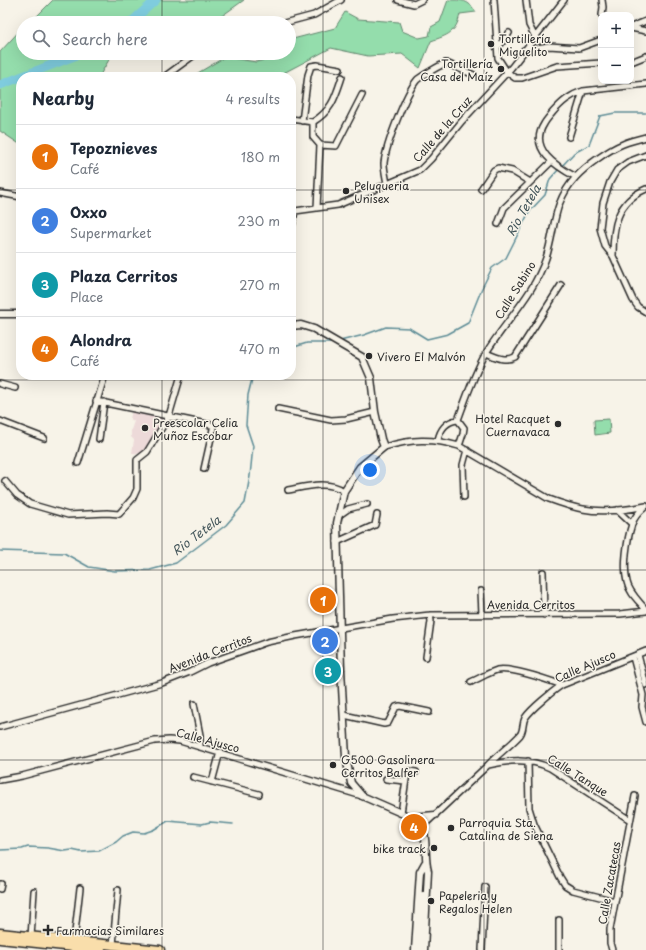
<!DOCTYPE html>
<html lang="en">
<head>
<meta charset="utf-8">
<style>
	body { margin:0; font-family:"Playpen Sans",sans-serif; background:#f2f2f3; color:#1f2937 }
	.controls { position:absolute; right:12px; top:12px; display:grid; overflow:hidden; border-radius:8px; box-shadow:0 4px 16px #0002 }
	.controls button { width:36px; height:36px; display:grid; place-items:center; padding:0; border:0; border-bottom:1px solid #e0e1e3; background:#fff; color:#1f2937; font:20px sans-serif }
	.you { position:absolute; left:370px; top:470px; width:14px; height:14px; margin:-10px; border:3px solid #fff; border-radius:50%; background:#1a73e8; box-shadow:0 0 0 6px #1a73e833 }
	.badge { display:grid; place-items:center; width:26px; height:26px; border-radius:50%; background:#2b2b2b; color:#fff; font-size:13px; font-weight:700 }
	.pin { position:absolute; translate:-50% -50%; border:2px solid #fff; box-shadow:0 1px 4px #0006 }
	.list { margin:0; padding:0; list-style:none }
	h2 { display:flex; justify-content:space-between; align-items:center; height:52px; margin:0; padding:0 16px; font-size:17px }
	h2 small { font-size:13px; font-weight:400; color:#747a83 }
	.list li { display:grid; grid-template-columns:26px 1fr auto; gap:12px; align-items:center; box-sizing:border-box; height:64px; padding:0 16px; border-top:1px solid #e0e1e3 }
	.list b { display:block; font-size:15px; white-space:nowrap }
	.list p { margin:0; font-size:13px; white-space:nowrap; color:#747a83 }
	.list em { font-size:13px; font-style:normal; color:#747a83 }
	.icon { flex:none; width:22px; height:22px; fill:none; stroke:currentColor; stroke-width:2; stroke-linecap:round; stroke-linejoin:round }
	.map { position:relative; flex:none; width:646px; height:950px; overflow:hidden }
	.search { position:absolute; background:#fff; box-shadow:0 4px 16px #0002; left:16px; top:16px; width:280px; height:44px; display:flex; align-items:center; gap:10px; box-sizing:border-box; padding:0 14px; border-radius:22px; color:#747a83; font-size:15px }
	.panel { position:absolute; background:#fff; box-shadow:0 4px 16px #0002; left:16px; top:72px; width:280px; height:308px; border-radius:16px }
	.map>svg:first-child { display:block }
	.built { fill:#eddad9 }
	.green { fill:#94ddac; stroke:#60846c }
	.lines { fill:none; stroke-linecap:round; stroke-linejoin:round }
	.stream { stroke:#5d8c96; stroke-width:1.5 }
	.river { stroke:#7fccde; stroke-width:9 }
	.minor-casing { stroke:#2b2b2b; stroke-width:8 }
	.tertiary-casing { stroke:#2b2b2b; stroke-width:9 }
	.primary-casing { stroke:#2b2b2b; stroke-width:11 }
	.minor { stroke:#f7f3e8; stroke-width:5 }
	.tertiary { stroke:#f7f3e8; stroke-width:6 }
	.primary { stroke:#f9deab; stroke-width:8 }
	.grid { fill:none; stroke:#2b2b2b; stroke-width:1; stroke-opacity:0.55 }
	.poi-dot { fill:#2b2b2b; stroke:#f7f3e8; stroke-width:1.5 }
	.labels { text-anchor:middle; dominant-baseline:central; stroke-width:3; stroke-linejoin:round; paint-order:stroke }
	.poi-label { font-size:11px; fill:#2b2b2b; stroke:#f7f3e8; text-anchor:start }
	.street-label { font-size:11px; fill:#2b2b2b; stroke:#f7f3e8 }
	.water-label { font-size:12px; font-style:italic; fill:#405358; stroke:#f7f3e8 }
</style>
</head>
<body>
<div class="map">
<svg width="646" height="950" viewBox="0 0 646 950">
	<rect width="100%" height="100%" fill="#f7f3e8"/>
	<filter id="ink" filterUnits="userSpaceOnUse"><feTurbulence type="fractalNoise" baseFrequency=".025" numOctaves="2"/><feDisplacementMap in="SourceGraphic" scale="8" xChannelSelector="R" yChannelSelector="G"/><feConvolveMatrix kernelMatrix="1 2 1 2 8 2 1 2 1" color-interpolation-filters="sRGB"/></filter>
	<g filter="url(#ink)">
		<path class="built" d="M133,406L169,416L145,454L132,453L134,440L131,437V430L134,421L130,419Z"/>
		<path class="green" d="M53,0H244L212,23H201L195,16L188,23H26L29,20H33Z
			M448,0C463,0 468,0 476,12L460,14C456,33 448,35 431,41L420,68L402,54L368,56L331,48L276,77H191L225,57L256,62L281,56V53H289V40L335,28L345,12L358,19L399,22L402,31L419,38L429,36L431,27L440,22Z
			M23,27V53H113L100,75L101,77H21V145L0,131V52Z
			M609,419L610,433L595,435L594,420Z"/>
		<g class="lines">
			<path class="stream" d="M562,166L574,153L589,145L600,116L615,113H646
				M340,341L364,335L386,327L409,328L427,339L448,334L468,323L482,288L492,268L506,258L529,212L545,195L550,179L559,169
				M291,348L307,343H332
				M0,551L64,553L89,567L115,571L150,570L176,563L226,525L245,503L250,476L253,446L246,425L248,395L253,375
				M0,850L22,849L28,847L48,848L65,851L72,850L81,852L99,851L116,842L123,836L133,832L144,833L153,830L168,821L202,824L210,822L233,824"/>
			<path class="river" d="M130,23L156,0
				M0,85L82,53"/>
			<defs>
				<path id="minor" d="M398,0L414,4L422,0
					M494,0L498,58L507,72L515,78H522L557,66L601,63
					M526,0L529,25L535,37
					M602,15L603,7L602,0
					M284,23L314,15L341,0
					M631,27L646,21
					M631,28L646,31
					M496,47L500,45L509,33
					M524,50L549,46L579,48L601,40
					M631,62L646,56
					M164,77L197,53
					M291,119L313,122
					M302,121L308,75L311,66L317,65L340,69
					M313,122V137L320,145L317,208
					M313,122C332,110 335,98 342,77
					M569,137L583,91
					M320,145L336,146L362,95
					M646,155L628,162L617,170L610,182L603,203L600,228L605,246L613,256L633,300L638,307L646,312
					M576,177C557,167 528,149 544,124C546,120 550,116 553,112C562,102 570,95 583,91L646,84
					M387,184C386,177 384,170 384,163C386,145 406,93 417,80C420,77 442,64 446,63L474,75
					M481,189L494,170L498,168L512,171L530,182
					M0,193L21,197
					M291,210L295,211L338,205L420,170L431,159L462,121L511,68L564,0
					M498,224L504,208L551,162
					M291,231L295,211
					M613,256C613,227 616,202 646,189
					M486,353C496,357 505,362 515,357L561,285
					M0,384L15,388
					M96,401L211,425L213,426V429L204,469
					M278,409L331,420L346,419L375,412
					M458,420C466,398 474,374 486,353C505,322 534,294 546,258C556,228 552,203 576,177C586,166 608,150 623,144C630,141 638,139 646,137
					M458,420L464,428L463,434L459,446
					M0,421L44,438
					M99,439L104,402
					M438,440C440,430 446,421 458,420
					M384,447C412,439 431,438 459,446L549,499C560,503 571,507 583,509C603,513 626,510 646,506
					M78,463L105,375
					M5,481L17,495L30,504L68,515L107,513L119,514L133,498L137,489V460L147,452L169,416L181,375
					M288,490C305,487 328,480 344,491
					M464,497L463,465L467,450
					M645,507C639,512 634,517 632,524C627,539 623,567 627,582C629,593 640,602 646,610
					M617,510L632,524
					M338,516L348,509L367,504
					M337,542L375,525L377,515
					M543,572L544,615
					M481,591L482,614
					M638,655L646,685
					M426,657L431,621L430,615
					M633,657L643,695L642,707L646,722
					M471,682C480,678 488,673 497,670C511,667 548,680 562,685
					M194,704L200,735V747
					M344,715L384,724L388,723L396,707L400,706L429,712
					M0,727L162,683L190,672L208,663L267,642L295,636L393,619L430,615L620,614L646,611
					M528,761L529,808L534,824L560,877L565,885L573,890L615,901
					M488,765C510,760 529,758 550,768L630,820
					M193,777L259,794
					M386,779L405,781
					M0,780L22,776L155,741L169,740L180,741L362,796
					M212,782L220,752
					M401,813L407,773L409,771L416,772
					M422,827L488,765C498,754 510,746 520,735C524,730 522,724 525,718C531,709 553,691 562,685L646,651
					M0,889L1,884
					M31,937L34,891
					M74,941L80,888
					M113,945L118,890
					M482,950L485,887
					M559,950V920
					M612,950L610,943V929L635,796"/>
				<path id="tertiary" d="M0,314H21
					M291,326L301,325L314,329L362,357L371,378L375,412L381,439L384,447L360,467L344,491L337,523L341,670L346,757L351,783L362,796L417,820C430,833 423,855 428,871L424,950
					M413,817L435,815
					M415,950L420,872L425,863
					M419,950L423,896"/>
				<path id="primary" d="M0,933L160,950
					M0,939L101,950"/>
			</defs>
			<use href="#minor" class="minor-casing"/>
			<use href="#tertiary" class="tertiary-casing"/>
			<use href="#primary" class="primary-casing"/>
			<use href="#minor" class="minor"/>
			<use href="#tertiary" class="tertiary"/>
			<use href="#primary" class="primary"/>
		</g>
	</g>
	<path class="grid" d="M162,0V23M323,0V950M484,0V950M162,53V77M0,190H21M291,190H646M162,375V950M0,380H646M0,570H646M0,760H646"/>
	<g class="poi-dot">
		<circle cx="491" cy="44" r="4"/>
		<circle cx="501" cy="69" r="4"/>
		<circle cx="346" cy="191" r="4"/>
		<circle cx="369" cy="356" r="4"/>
		<circle cx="558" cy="424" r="4"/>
		<circle cx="145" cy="428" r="4"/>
		<circle cx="333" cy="765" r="4"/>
		<circle cx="451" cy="828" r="4"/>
		<circle cx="434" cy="848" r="4"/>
		<circle cx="431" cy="901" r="4"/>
		<path d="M46 924h4v4h4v4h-4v4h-4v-4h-4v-4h4z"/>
	</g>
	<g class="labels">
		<g class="poi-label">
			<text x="499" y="38">Tortillería<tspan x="499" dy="13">Miguelito</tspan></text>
			<text x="493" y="63" text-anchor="end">Tortillería<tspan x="493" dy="13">Casa del Maíz</tspan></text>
			<text x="354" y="185">Peluqueria<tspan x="354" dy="13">Unisex</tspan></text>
			<text x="377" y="356">Vivero El Malvón</text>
			<text x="550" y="418" text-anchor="end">Hotel Racquet<tspan x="550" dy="13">Cuernavaca</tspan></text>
			<text x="153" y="422">Preescolar Celia<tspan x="153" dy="13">Muñoz Escobar</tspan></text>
			<text x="341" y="759">G500 Gasolinera<tspan x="341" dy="13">Cerritos Balfer</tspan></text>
			<text x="459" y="822">Parroquia Sta.<tspan x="459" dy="13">Catalina de Siena</tspan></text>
			<text x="426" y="848" text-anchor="end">bike track</text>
			<text x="439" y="895">Papeleria y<tspan x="439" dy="13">Regalos Helen</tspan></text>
			<text x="56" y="930">Farmacias Similares</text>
		</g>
		<g class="street-label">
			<text transform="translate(442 129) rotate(-49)">Calle de la Cruz</text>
			<text transform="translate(515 290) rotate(-58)">Calle Sabino</text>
			<text x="531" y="604">Avenida Cerritos</text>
			<text transform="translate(210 653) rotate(-21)">Avenida Cerritos</text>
			<text transform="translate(585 666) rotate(-23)">Calle Ajusco</text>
			<text transform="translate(208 740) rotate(15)">Calle Ajusco</text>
			<text transform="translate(578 775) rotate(32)">Calle Tanque</text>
			<text transform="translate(609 883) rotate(-80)">Calle Zacatecas</text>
		</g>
		<g class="water-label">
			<text transform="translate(523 210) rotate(-60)">Rio Tetela</text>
			<text transform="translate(196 535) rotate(-37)">Rio Tetela</text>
		</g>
	</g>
</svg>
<div class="controls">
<button>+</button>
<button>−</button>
</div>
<div class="you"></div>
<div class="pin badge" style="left:323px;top:600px;background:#e8710a">1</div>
<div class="pin badge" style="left:325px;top:641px;background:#3f7fe0">2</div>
<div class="pin badge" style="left:328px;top:671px;background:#0f9aa8">3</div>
<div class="pin badge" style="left:414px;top:827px;background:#e8710a">4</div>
<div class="search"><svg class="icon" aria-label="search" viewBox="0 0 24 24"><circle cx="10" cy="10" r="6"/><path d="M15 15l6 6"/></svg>Search here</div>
<section class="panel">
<h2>Nearby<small>4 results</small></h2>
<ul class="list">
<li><span class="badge" style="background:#e8710a">1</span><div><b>Tepoznieves</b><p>Café</p></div><em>180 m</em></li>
<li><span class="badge" style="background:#3f7fe0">2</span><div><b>Oxxo</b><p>Supermarket</p></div><em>230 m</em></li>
<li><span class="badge" style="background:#0f9aa8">3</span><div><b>Plaza Cerritos</b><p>Place</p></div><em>270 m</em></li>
<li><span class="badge" style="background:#e8710a">4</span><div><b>Alondra</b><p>Café</p></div><em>470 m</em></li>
</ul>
</section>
</div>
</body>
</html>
